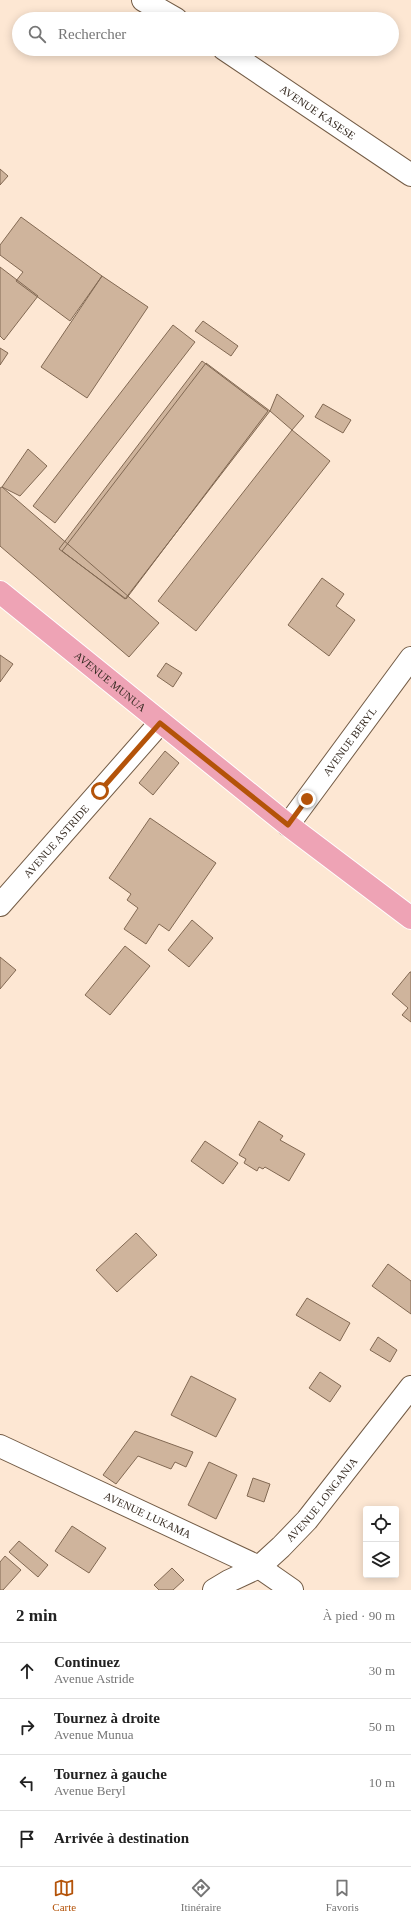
<!DOCTYPE html>
<html lang="fr">
<head>
<meta charset="utf-8">
<style>
	body { margin:0; font-family:Georgia,serif; background:#f2f2f2; color:#222 }
	.controls { position:absolute; right:12px; bottom:12px; display:grid; overflow:hidden; border-radius:4px; box-shadow:0 2px 10px #0003 }
	.controls button { width:36px; height:36px; display:grid; place-items:center; padding:0; border:0; border-bottom:1px solid #e0e0e0; background:#fff; color:#222; font:20px sans-serif }
	.stop { position:absolute; width:12px; height:12px; margin:-9px; border:3px solid #b45309; border-radius:50%; background:#fff }
	.stop.end { background:#b45309; border-color:#fff; box-shadow:0 1px 4px #0008 }
	.list { margin:0; padding:0; list-style:none }
	h2 { display:flex; justify-content:space-between; align-items:center; height:52px; margin:0; padding:0 16px; font-size:17px }
	h2 small { font-size:13px; font-weight:400; color:#767676 }
	.list li { display:grid; grid-template-columns:26px 1fr auto; gap:12px; align-items:center; box-sizing:border-box; height:56px; padding:0 16px; border-top:1px solid #e0e0e0 }
	.list b { display:block; font-size:15px; white-space:nowrap }
	.list p { margin:0; font-size:13px; white-space:nowrap; color:#767676 }
	.list em { font-size:13px; font-style:normal; color:#767676 }
	.icon { flex:none; width:22px; height:22px; fill:none; stroke:currentColor; stroke-width:2; stroke-linecap:round; stroke-linejoin:round }
	.map { position:relative; flex:none; width:411px; height:1590px; overflow:hidden }
	.search { position:absolute; background:#fff; box-shadow:0 2px 10px #0003; left:12px; right:12px; top:12px; height:44px; display:flex; align-items:center; gap:10px; box-sizing:border-box; padding:0 14px; border-radius:22px; color:#767676; font-size:15px }
	.sheet { height:276px; background:#fff }
	nav { display:flex; justify-content:space-around; align-items:center; box-sizing:border-box; height:56px; border-top:1px solid #e0e0e0; background:#fff; font-size:11px; color:#767676 }
	nav a { display:grid; justify-items:center; gap:2px }
	nav .on { color:#b45309 }
	.map>svg:first-child { display:block }
	.building { fill:#cfb49c; stroke:#826953 }
	.lines { fill:none; stroke-linecap:round; stroke-linejoin:round }
	.minor-casing { stroke:#735c46; stroke-width:24 }
	.major-casing { stroke:#fff; stroke-width:24 }
	.minor { stroke:#fff; stroke-width:22 }
	.major { stroke:#eea3b5; stroke-width:22 }
	.route { stroke:#b45309; stroke-width:5 }
	.labels { text-anchor:middle; dominant-baseline:central; stroke-width:3.5; stroke-linejoin:round; paint-order:stroke }
	.street-label { font-size:11px; fill:#362b22; stroke:#fff }
</style>
</head>
<body>
<div class="map">
<svg width="411" height="1590" viewBox="0 0 411 1590">
	<rect width="100%" height="100%" fill="#fde7d3"/>
	<path class="building" d="M0,169L8,176L0,185Z
		M21,217L102,276L70,321L16,281L23,272L0,255V245Z
		M0,267L38,296L4,340L0,336Z
		M102,276L148,307L87,398L41,367Z
		M203,321L238,346L231,356L195,331Z
		M173,325L195,342L55,523L33,506Z
		M0,348L8,353L0,365Z
		M202,361L268,411L126,599L59,549Z
		M206,363L270,411L125,599L62,551Z
		M277,394L304,416L292,430L270,411Z
		M323,404L351,420L343,433L315,417Z
		M292,430L330,461L196,631L158,601Z
		M28,449L47,466L20,496L2,487Z
		M2,487L159,623L129,657L0,546V488Z
		M322,578L344,594L336,606L355,620L329,656L288,625Z
		M0,655L13,664L0,682Z
		M166,663L182,673L173,687L157,676Z
		M165,751L179,763L153,795L139,783Z
		M150,818L216,863L169,931L159,924L146,944L124,929L138,908L127,900L131,894L109,878Z
		M192,920L213,938L189,967L168,950Z
		M125,946L150,966L110,1015L85,995Z
		M0,957L16,970L0,989Z
		M410,972H411V1022L402,1015L408,1008L392,994Z
		M259,1121L283,1136L280,1140L305,1154L289,1181L265,1167L263,1169L259,1167L257,1171L244,1163L246,1159L239,1155Z
		M205,1141L238,1163L223,1184L191,1161Z
		M136,1233L157,1255L117,1292L96,1270Z
		M388,1264L411,1281V1314L372,1286Z
		M307,1298L350,1323L340,1341L296,1315Z
		M378,1337L397,1350L390,1362L370,1350Z
		M320,1372L341,1386L330,1402L309,1388Z
		M191,1376L236,1399L216,1437L171,1415Z
		M135,1431L193,1452L186,1467L175,1462L171,1469L138,1456L116,1484L103,1475Z
		M209,1462L237,1475L216,1519L188,1505Z
		M253,1478L270,1484L264,1502L247,1496Z
		M72,1526L106,1548L89,1573L55,1551Z
		M19,1541L48,1565L38,1577L9,1552Z
		M5,1556L21,1570L3,1590H0V1562Z
		M172,1568L184,1580L173,1590H159L154,1585Z"/>
	<g class="lines">
		<defs>
			<g id="minor">
				<path d="M143,0L176,19"/>
				<path id="s1" d="M224,49L411,175"/>
				<path id="s2" d="M288,825L411,658"/>
				<path id="s3" d="M0,905L160,723"/>
				<path id="s4" d="M0,1446L259,1567L292,1590"/>
				<path id="s5" d="M214,1590L229,1581L259,1567L281,1547L307,1520L411,1387"/>
			</g>
			<g id="major">
				<path id="s6" d="M0,592L288,825L411,918"/>
			</g>
		</defs>
		<use href="#minor" class="minor-casing"/>
		<use href="#major" class="major-casing"/>
		<use href="#minor" class="minor"/>
		<use href="#major" class="major"/>
	</g>
	<g class="lines">
		<path class="route" d="M100,791L160,723L288,825L307,799"/>
	</g>
	<g class="labels">
		<g class="street-label">
			<text stroke="none"><textPath href="#s1" startOffset="113">AVENUE KASESE</textPath></text>
			<text stroke="none"><textPath href="#s6" startOffset="142">AVENUE MUNUA</textPath></text>
			<text stroke="none"><textPath href="#s2" startOffset="104">AVENUE BERYL</textPath></text>
			<text stroke="none"><textPath href="#s3" startOffset="85">AVENUE ASTRIDE</textPath></text>
			<text stroke="none"><textPath href="#s5" startOffset="143">AVENUE LONGANJA</textPath></text>
			<text stroke="none"><textPath href="#s4" startOffset="163">AVENUE LUKAMA</textPath></text>
		</g>
	</g>
</svg>
<div class="controls">
<button><svg class="icon" aria-label="locate" viewBox="0 0 24 24"><circle cx="12" cy="12" r="6"/><path d="M12 2v4M12 18v4M2 12h4M18 12h4"/></svg></button>
<button><svg class="icon" aria-label="layers" viewBox="0 0 24 24"><path d="M12 4l9 5-9 5-9-5zM3 14l9 5 9-5"/></svg></button>
</div>
<div class="stop" style="left:100px;top:791px"></div>
<div class="stop end" style="left:307px;top:799px"></div>
<div class="search"><svg class="icon" aria-label="search" viewBox="0 0 24 24"><circle cx="10" cy="10" r="6"/><path d="M15 15l6 6"/></svg>Rechercher</div>
</div>
<section class="sheet">
<h2>2 min<small>À pied · 90 m</small></h2>
<ul class="list">
<li><svg class="icon" aria-label="ahead" viewBox="0 0 24 24"><path d="M12 20V5M6 11l6-6 6 6"/></svg><div><b>Continuez</b><p>Avenue Astride</p></div><em>30 m</em></li>
<li><svg class="icon" aria-label="right" viewBox="0 0 24 24"><path d="M7 20v-9h11M14 6l5 5-5 5"/></svg><div><b>Tournez à droite</b><p>Avenue Munua</p></div><em>50 m</em></li>
<li><svg class="icon" aria-label="left" viewBox="0 0 24 24"><path d="M17 20v-9H6M10 6l-5 5 5 5"/></svg><div><b>Tournez à gauche</b><p>Avenue Beryl</p></div><em>10 m</em></li>
<li><svg class="icon" aria-label="arrive" viewBox="0 0 24 24"><path d="M6 21V4h12l-3 4 3 4H6"/></svg><div><b>Arrivée à destination</b></div></li>
</ul>
</section>
<nav>
<a class="on"><svg class="icon" aria-label="map" viewBox="0 0 24 24"><path d="M3 6l6-2 6 2 6-2v14l-6 2-6-2-6 2zM9 4v14M15 6v14"/></svg>Carte</a>
<a><svg class="icon" aria-label="directions" viewBox="0 0 24 24"><path d="M12 3l9 9-9 9-9-9zM9 14v-3h6M13 9l2 2-2 2"/></svg>Itinéraire</a>
<a><svg class="icon" aria-label="saved" viewBox="0 0 24 24"><path d="M7 4h10v16l-5-4-5 4z"/></svg>Favoris</a>
</nav>
</body>
</html>
